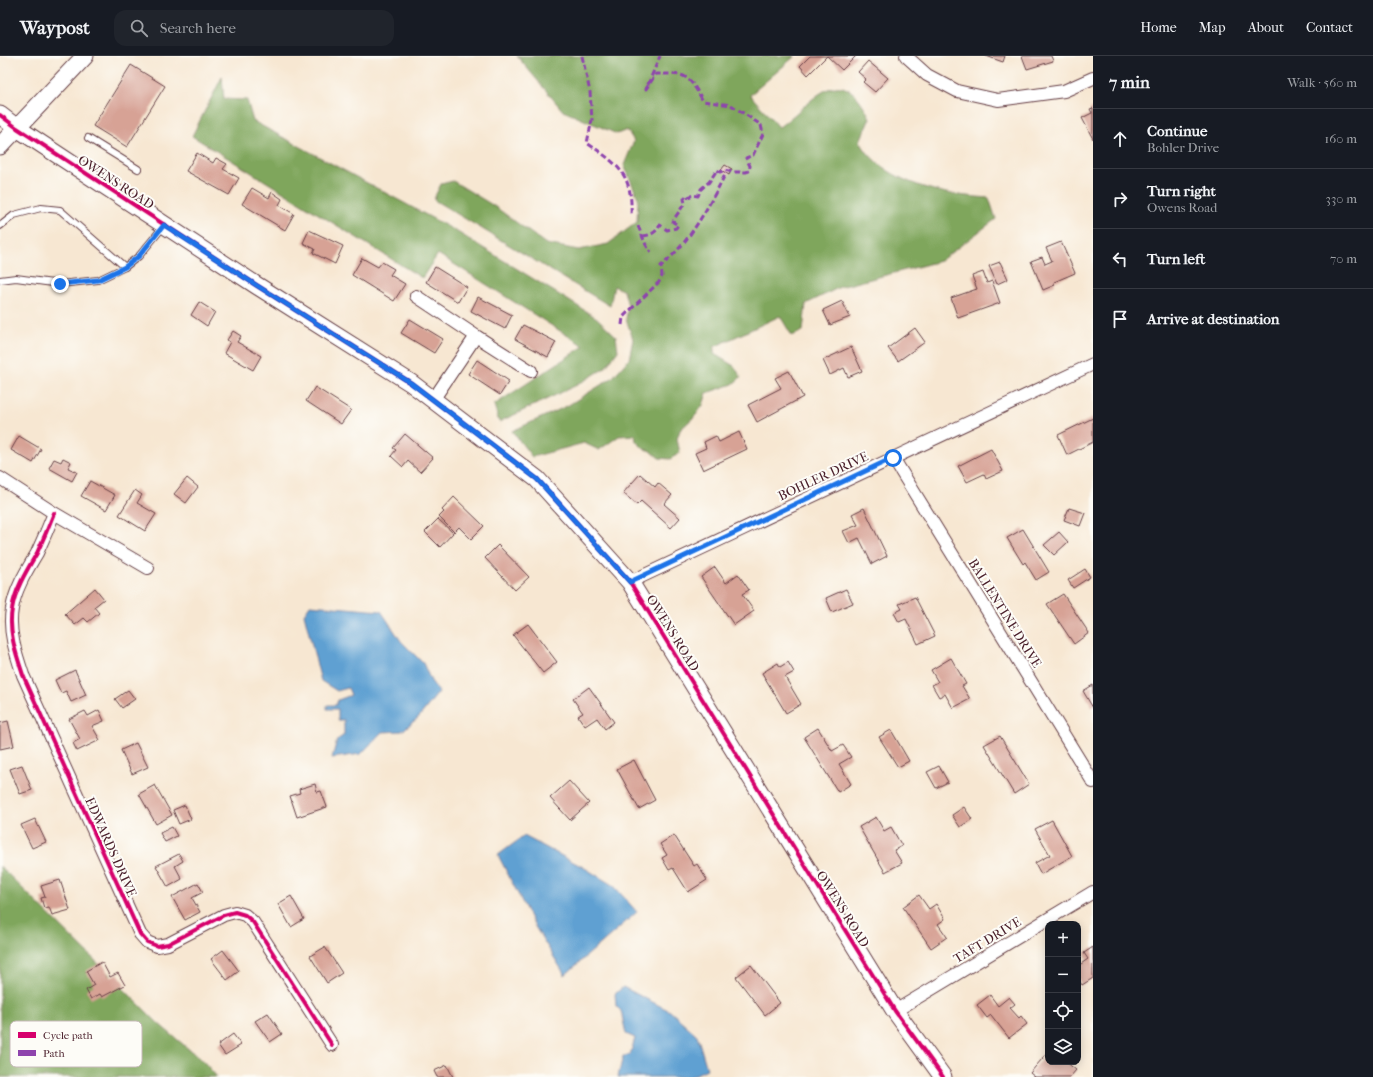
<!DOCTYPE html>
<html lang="en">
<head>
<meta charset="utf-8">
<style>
	body { margin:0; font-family:"IM FELL French Canon",serif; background:#20242c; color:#f1f3f6 }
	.controls { position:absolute; right:12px; bottom:12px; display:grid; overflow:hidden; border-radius:8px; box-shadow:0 2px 10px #0003 }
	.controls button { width:36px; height:36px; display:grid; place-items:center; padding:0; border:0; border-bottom:1px solid #363941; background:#171b24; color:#f1f3f6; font:20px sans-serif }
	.stop { position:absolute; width:12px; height:12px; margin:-9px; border:3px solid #1a73e8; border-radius:50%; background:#fff }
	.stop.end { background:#1a73e8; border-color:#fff; box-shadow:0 1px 4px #0008 }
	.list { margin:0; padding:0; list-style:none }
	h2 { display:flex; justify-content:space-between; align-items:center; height:52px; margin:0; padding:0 16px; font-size:17px }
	h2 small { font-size:13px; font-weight:400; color:#9ea1a6 }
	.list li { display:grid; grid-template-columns:26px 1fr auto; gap:12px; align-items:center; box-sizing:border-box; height:60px; padding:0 16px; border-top:1px solid #363941 }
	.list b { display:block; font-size:15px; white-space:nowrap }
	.list p { margin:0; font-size:13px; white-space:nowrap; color:#9ea1a6 }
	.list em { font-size:13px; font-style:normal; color:#9ea1a6 }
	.icon { flex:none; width:22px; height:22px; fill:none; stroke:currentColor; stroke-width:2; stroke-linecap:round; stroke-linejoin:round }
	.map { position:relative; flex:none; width:1093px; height:1021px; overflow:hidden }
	header { display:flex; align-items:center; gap:24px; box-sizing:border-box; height:56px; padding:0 20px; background:#171b24; border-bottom:1px solid #363941 }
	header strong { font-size:19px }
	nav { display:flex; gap:22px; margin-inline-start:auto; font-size:14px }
	.search { width:280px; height:36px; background:#20242c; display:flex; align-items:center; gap:10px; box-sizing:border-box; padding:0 14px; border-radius:12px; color:#9ea1a6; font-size:15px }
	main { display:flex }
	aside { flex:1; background:#171b24 }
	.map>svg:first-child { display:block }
	.forest { fill:#7fa65c; stroke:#646244 }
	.water { fill:#5fa0d2; stroke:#54607e }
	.building { fill:#d7a295 }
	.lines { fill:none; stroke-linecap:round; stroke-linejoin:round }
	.lane-casing { stroke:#643d44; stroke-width:8 }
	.street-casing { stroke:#643d44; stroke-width:14 }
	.secondary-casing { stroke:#643d44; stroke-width:19 }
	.lane { stroke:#fff; stroke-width:6 }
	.street { stroke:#fff; stroke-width:12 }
	.secondary { stroke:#fff; stroke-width:17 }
	.quiet { stroke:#8e44ad; stroke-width:3; stroke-dasharray:6 3; stroke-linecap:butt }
	.cycleway-casing { stroke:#fdfcf7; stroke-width:6 }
	.cycleway { stroke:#d6006c; stroke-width:4 }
	.route { stroke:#1a73e8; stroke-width:5 }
	.labels { text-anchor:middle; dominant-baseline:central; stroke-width:4; stroke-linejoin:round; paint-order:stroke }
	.street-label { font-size:13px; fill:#4a1f2b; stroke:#fdfcf7 }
	.key { fill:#fdfcf7; stroke:#c7baba; stroke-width:1 }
	.key-label { font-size:11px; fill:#4a1f2b }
</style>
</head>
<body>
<header>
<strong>Waypost</strong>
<div class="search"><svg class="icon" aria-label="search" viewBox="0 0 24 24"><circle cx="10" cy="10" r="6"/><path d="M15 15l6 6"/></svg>Search here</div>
<nav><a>Home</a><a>Map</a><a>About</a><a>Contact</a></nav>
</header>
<main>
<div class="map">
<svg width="1093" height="1021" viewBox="0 0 1093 1021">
	<rect width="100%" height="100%" fill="#fdfcf7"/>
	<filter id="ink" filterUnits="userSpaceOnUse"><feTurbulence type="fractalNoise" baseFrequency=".025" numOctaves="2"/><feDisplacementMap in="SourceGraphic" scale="8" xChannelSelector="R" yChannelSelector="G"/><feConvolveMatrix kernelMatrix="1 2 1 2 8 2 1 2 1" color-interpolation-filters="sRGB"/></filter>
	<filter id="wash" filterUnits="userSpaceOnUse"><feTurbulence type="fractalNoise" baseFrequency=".012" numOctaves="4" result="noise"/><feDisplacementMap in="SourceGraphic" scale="16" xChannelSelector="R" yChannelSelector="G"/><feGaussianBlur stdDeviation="0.9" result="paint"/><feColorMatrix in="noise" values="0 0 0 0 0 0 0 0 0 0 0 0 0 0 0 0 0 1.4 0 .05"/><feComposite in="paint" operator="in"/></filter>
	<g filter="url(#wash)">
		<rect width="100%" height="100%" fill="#f7e7d2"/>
		<path class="forest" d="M517,0H795L750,39L779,71C815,45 841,0 870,62L860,85C876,117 919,132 952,138C964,140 977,141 989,142L996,163L940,205L840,231L806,248L803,275L792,280L780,260L714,291V298L734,310L741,321L733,328L707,337L703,349L696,359L680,374L677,383L680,397L670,403L659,402L651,395L644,393L636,385L635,379L619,380L599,394L584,387L532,401L512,375L567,350L612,322L629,303L633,283L626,263L628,250L624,235L614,230L610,250L434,144L436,138L441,128L453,125L494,150L546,188L579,194L608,188L637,166L638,142L624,109L634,85L627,74L617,78L563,55Z
			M222,21L224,43L247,44L253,65L454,174L597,262L616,280L618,295L605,312L577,329L499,366L494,349L584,290L438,198L422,222L192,80Z
			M0,810L159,968L204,1006L217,1021H0Z"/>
		<path class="water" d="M310,549L381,555L401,585L423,607L431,625L439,636L419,661L402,675L382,676L361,698L332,702L337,684L344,679V664H338V653H327V649H336L338,644L351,639L348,632L337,635L321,625L304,558Z
			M524,780L583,811L614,830L637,856L565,919L534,869L498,799Z
			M623,931L670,955L697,979L707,1013L690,1021H618L623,1000L630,999L635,982L626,978L621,955L616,950L615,938Z"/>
		<g id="blocks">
			<path class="building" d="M810,0H827L808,19L800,10Z
				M827,0H856L842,14Z
				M986,0H1005L1003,6Z
				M1022,0H1051L1053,5L1027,13Z
				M868,5L888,22L875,36L863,26L866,23L858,16Z
				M131,9L165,30L127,91L93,70Z
				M1093,52V83L1082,62L1092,57L1090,53Z
				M197,97L213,107L216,102L227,108L223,113L239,122L229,139L186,115Z
				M725,109L732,113L729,119L721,114Z
				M252,132L269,142L272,136L282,143L279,149L294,158L285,174L242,148Z
				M309,174L343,190L335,208L313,197L315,193L303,187Z
				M1061,186L1075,217L1054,226L1055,229L1043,234L1031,205L1042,201L1045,208L1052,205L1046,192Z
				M362,202L378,211L382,206L394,213L390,219L405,228L394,245L352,219Z
				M1000,206L1008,223L997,228L989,210Z
				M435,211L467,231L458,246L426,226Z
				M983,216L987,227L992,225L1000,247L958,262L951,242L977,233L972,220Z
				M478,241L512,259L505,273L471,255Z
				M842,245L850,261L830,269L823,254Z
				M199,246L215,256L207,270L191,259Z
				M410,263L443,283L434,297L401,277Z
				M523,269L556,286L548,301L515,283Z
				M915,272L925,286L898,305L888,292Z
				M233,275L241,280L237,286L261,300L253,314L224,297L230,286L227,284Z
				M851,291L862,315L848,321L844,312L830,319L823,304Z
				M477,304L509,325L500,339L468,318Z
				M789,315L803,341L757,366L748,349L781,332L775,322Z
				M315,331L351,354L341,368L306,345Z
				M1093,362V386L1067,399L1058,379Z
				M739,376L747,393L703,414L695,397L706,392L704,386L716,380L719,386Z
				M405,378L433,402L420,416L408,405L403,411L391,400L396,394L393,392Z
				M19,380L41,393L33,407L11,394Z
				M991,393L1003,415L986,423L984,418L967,426L958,410Z
				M63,402L71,406L68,412L77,416L72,425L49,412L54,403L61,406Z
				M640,418L655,431L658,427L672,439L664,448L680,462L671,472L641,445L637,449L623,437Z
				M187,422L198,431L186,447L174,438Z
				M90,425L115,439L106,454L81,440Z
				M135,434L142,439L137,447L156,458L145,475L119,459Z
				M454,441L484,470L471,483L459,471L454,476L439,461L444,456L442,454Z
				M864,452L887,500L872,508L859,482L849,487L843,475L858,469L852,458Z
				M1069,452L1085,457L1080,470L1064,464Z
				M438,463L453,477L440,491L425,476Z
				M1023,473L1049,516L1036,524L1025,506L1023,508L1007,482Z
				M1059,476L1068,486L1054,499L1044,489Z
				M498,489L529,521L515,534L485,502Z
				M715,511L726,527L738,518L749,534L742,538L754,555L734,569L701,521Z
				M1085,513L1090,521L1073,532L1068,524Z
				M95,532L104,543L94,551L99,557L88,566L84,562L75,569L65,558Z
				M846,533L853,547L832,556L826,542Z
				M1063,538L1089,577L1074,588L1047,548Z
				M915,541L935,580L918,588L906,563L899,566L894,557L902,553L899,548Z
				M528,568L557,606L543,617L513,579Z
				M951,602L966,628L962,630L970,643L953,652L945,638L939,641L932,629L938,626L931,614Z
				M788,606L794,616L785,621L801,648L786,657L762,617L778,607L780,611Z
				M75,614L86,639L71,646L66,635L61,637L55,624Z
				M1093,629V652L1083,635Z
				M589,631L614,666L605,673L597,662L585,670L578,660L583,657L573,643Z
				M128,634L135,643L122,652L115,643Z
				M99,654L104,665L92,670L100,684L77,695L73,687L80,683L69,663L85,655L88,660Z
				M8,665L14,690L0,693V667Z
				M818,672L832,695L843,689L851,701L839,708L851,728L838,736L804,681Z
				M891,674L909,705L898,711L879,681Z
				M1000,680L1029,728L1014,738L984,689Z
				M136,687L148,711L132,718L121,694Z
				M634,704L655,744L639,753L617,713Z
				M22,709L32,734L20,738L10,713Z
				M939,710L948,726L936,732L927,716Z
				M569,725L589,747L570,764L550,742Z
				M315,728L317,736L321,735L327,751L297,761L290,740L300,737L299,733Z
				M155,729L172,759L156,768L139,738Z
				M185,749L191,763L179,768L173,754Z
				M964,751L972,763L960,771L952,759Z
				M876,761L884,775L891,771L902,790L894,794L902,807L885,816L859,771Z
				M35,763L46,786L32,792L21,769Z
				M1052,764L1072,800L1041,818L1035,807L1050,799L1035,773Z
				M172,771L177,780L165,786L160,777Z
				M674,779L694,810L697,808L707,824L688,836L673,812L669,814L662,802L667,799L660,788Z
				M179,798L183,805L175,810L182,823L168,831L156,810Z
				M60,824L70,854L52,859L49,851L44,852L41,842L45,841L41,830Z
				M198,827L203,836L192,842L200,856L185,864L172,841Z
				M919,839L929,853L936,848L945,863L938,868L947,881L931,892L903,851Z
				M291,840L304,863L291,871L278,848Z
				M325,891L342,917L327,927L310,900Z
				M1093,891V922L1082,929L1078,923V910L1088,903L1084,897Z
				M223,894L239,915L227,924L211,903Z
				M102,906L110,921L118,917L125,929L102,941L100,938L91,943L86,934L94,929L86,915Z
				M751,909L780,947L765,959L736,921Z
				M990,939L998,950L1009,941L1015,948L1010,952L1019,962L1021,960L1027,968L1009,982L991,959L987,962L977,949Z
				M268,957L282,978L270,986L255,965Z
				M233,978L241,989L225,999L218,989Z
				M1048,996V1006H1066L1076,1014L1070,1021H1035L1030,1017Z
				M447,1009L453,1021H437L434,1015Z"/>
		</g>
	</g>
	<g filter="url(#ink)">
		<use href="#blocks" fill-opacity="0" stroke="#643d44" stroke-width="1"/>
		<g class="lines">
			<defs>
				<path id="lane" d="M88,82L138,113
					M0,170L14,159L41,152L60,154L125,211
					M0,224L16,222L60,228L98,224L125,211L139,200L163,171"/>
				<path id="street" d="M906,0L927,19L957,35L998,44L1064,35L1093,22
					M416,240L476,280
					M433,344L476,280L531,315
					M893,402L1093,726
					M0,422L54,457L148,512
					M54,457C49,470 43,484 37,497C27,514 15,533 12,553C8,575 16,598 23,619L140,878L147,886L157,890L168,888L224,859L235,856L245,859L253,866L332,989
					M630,526L1093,308
					M895,955L1093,836"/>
				<path id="secondary" d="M0,59L17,72L256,229L411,327L537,423L630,526L895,955L943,1021
					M0,90L85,0"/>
			</defs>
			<use href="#lane" class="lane-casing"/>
			<use href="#street" class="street-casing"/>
			<use href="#secondary" class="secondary-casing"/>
			<use href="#lane" class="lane"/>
			<use href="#street" class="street"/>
			<use href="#secondary" class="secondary"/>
			<path class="quiet" d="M582,0L590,36L592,64L587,87C619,109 633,119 631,160
				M638,170L646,189L651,196
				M643,180C651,179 656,177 660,169L667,174L676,172L678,169L673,166L674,163L685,147L684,143L685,141L686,143C690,139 693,139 698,140L701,133L709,126L717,114L720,116L725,114L732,116H746L749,115L750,110L746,102L753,99L763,78L761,69L731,49L703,45C687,17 688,18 656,18L646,33L660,0
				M622,269L623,261L659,226L662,220L661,210C691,185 708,151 726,117"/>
			<defs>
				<path id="cycleway" d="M0,59L17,72L256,229L411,327L537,423L630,526L895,955L943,1021
					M54,457C49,470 43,484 37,497C27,514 15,533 12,553C8,575 16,598 23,619L140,878L147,886L157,890L168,888L224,859L235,856L245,859L253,866L332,989"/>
			</defs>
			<use href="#cycleway" class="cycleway-casing"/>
			<use href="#cycleway" class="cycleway"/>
		</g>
	</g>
	<g class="lines" filter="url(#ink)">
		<path class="route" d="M60,228L98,224L125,211L139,200L164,169L256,229L411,327L537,423L630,526L893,402"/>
	</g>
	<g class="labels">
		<g class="street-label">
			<text transform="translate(116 126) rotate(33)">OWENS ROAD</text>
			<text transform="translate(823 420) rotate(-25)">BOHLER DRIVE</text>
			<text transform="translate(1005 557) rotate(58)">BALLENTINE DRIVE</text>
			<text transform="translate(673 577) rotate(58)">OWENS ROAD</text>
			<text transform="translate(111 791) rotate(66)">EDWARDS DRIVE</text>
			<text transform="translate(843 853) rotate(58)">OWENS ROAD</text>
			<text transform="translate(987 884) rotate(-31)">TAFT DRIVE</text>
		</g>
	</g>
	<rect x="10" y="965" width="132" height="46" rx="6" class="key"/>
	<rect x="18" y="976" width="18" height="6" fill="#d6006c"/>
	<rect x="18" y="994" width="18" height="6" fill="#8e44ad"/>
	<g class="key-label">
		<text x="43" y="983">Cycle path</text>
		<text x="43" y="1001">Path</text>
	</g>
</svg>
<div class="controls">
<button>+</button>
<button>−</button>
<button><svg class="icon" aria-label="locate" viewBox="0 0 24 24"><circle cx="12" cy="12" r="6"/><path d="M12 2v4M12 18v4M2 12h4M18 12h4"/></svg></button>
<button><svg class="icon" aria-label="layers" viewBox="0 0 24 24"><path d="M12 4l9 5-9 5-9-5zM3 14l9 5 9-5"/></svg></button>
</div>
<div class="stop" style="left:893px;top:402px"></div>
<div class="stop end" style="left:60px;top:228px"></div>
</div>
<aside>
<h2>7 min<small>Walk · 560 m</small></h2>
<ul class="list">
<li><svg class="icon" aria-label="ahead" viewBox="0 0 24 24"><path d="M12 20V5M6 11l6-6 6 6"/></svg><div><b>Continue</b><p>Bohler Drive</p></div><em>160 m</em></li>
<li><svg class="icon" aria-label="right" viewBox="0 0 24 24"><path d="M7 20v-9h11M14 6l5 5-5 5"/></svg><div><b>Turn right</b><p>Owens Road</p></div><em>330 m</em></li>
<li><svg class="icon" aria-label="left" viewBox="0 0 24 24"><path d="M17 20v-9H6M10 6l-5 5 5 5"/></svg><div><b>Turn left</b></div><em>70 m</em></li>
<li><svg class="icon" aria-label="arrive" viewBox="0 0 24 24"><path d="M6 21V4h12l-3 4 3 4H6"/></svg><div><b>Arrive at destination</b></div></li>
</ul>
</aside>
</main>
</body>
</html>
